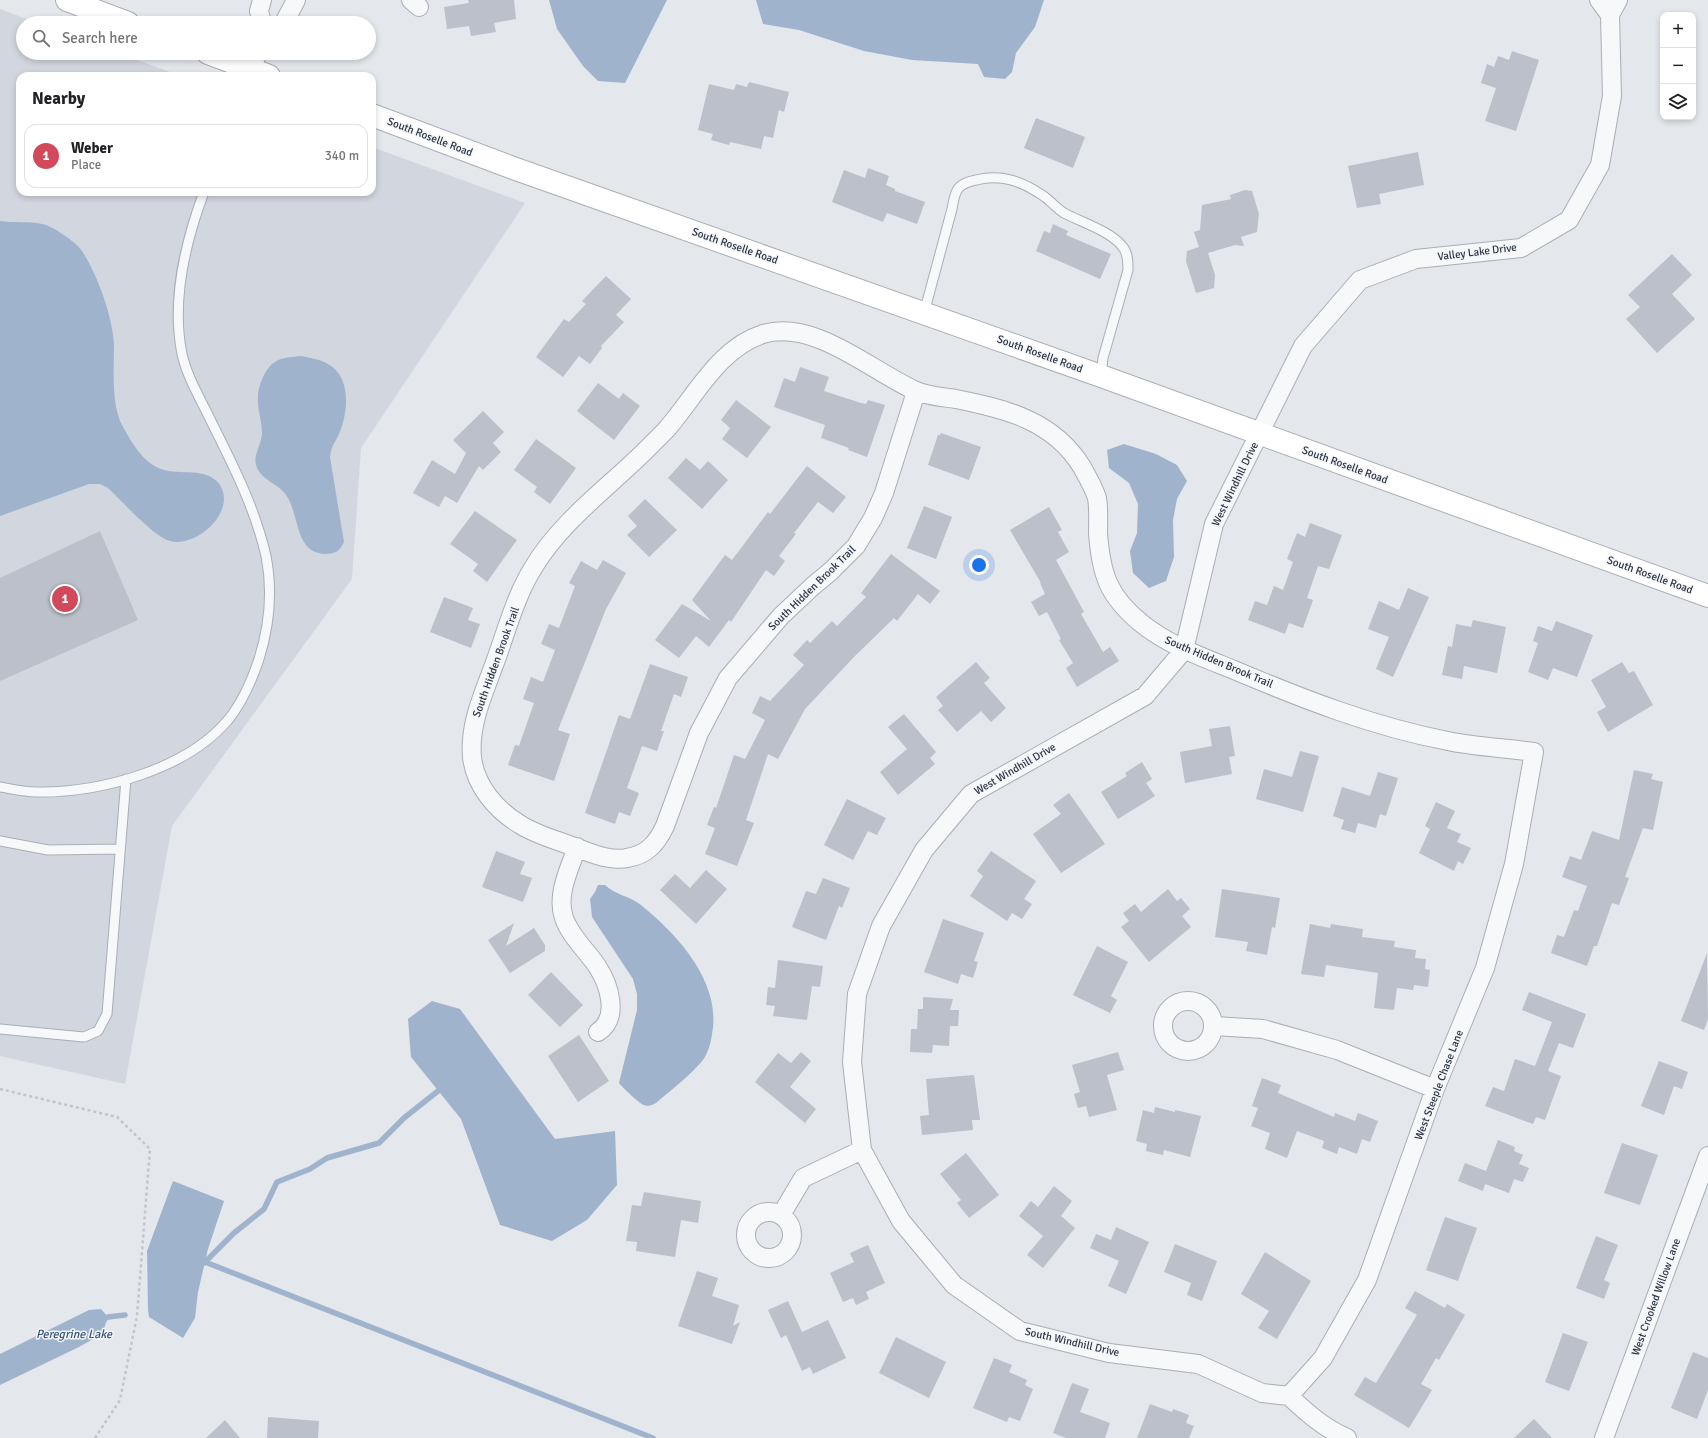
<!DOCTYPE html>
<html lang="en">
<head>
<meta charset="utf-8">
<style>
	body { margin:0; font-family:Signika,sans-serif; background:#f6f6f6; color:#202124 }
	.controls { position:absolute; right:12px; top:12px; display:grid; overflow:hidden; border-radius:8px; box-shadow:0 2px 6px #0003 }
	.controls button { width:36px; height:36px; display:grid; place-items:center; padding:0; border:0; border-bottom:1px solid #e0e0e0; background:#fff; color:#202124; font:20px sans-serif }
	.you { position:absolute; left:979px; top:565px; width:14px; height:14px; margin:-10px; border:3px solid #fff; border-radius:50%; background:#1a73e8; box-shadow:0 0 0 6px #1a73e833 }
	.badge { display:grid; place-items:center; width:26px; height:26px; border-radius:50%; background:#d1495b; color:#fff; font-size:13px; font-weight:700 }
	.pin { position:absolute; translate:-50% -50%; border:2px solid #fff; box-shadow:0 1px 4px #0006 }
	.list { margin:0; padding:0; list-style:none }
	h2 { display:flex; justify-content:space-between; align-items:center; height:52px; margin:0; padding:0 16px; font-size:17px }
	h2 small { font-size:13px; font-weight:400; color:#757577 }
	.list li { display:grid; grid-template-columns:26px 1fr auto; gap:12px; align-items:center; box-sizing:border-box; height:64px; margin:0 8px 8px; padding:0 8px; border:1px solid #e0e0e0; border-radius:12px }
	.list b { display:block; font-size:15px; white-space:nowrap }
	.list p { margin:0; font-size:13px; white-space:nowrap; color:#757577 }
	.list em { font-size:13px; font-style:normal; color:#757577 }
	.icon { flex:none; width:22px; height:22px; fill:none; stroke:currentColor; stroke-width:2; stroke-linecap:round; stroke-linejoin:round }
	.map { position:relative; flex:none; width:1708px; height:1438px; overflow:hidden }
	.search { position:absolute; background:#fff; box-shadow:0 2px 6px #0003; left:16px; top:16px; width:360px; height:44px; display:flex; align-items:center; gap:10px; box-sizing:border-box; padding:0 14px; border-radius:22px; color:#757577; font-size:15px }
	.panel { position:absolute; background:#fff; box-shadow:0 2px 6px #0003; left:16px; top:72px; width:360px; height:124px; border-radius:12px }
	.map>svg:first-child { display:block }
	.built { fill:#d2d6de }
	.water { fill:#9fb4cc }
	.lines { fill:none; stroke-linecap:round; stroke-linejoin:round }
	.stream { stroke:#9fb4cc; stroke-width:5.5 }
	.building { fill:#bbc0ca }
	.lane-casing { stroke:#a9aeb7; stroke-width:11 }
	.street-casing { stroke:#a9aeb7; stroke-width:20 }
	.secondary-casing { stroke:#a9aeb7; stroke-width:24 }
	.path { stroke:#c2c5cb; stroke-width:2.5; stroke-dasharray:3 3; stroke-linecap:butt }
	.lane { stroke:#f7f8fa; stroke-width:9 }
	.street { stroke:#f7f8fa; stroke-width:18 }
	.secondary { stroke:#fff; stroke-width:22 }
	.labels { text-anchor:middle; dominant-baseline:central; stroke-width:3; stroke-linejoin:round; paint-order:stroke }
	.street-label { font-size:11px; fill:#2b3445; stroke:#f4f6f9 }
	.water-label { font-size:12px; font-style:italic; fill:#34527a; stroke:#f4f6f9 }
</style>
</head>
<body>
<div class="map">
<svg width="1708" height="1438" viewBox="0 0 1708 1438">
	<rect width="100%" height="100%" fill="#e4e7ec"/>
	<path class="built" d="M0,9L37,23H23V53H118L181,76H20V192H372V147L525,203L361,448L352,579L172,826L125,1084L0,1056Z"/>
	<path class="water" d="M549,0H667L625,83L598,81L583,66L557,29Z
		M756,0H1044L1035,27L1016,53L1012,72L1005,79L984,77L978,64L912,60L864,51L799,30L763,24Z
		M0,221C14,223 29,221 42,224C53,226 76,242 82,251C97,273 113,318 114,344C114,368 111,404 122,425C131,441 142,462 161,469C179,476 207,466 220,485C237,512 196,548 170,541C154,537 122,501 108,488L100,484H89L0,516Z
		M301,356C310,358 320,359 328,364C352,377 348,413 339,434C334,445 332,444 330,457L344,542C340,551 335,554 325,554C294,553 300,514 286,495C278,483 260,480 256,465C253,455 262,443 262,433C262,421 257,409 258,397C258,386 265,368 275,362C282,357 293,357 301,356Z
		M1124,444L1156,454L1177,465L1187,481L1177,499L1173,520L1174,557L1166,581L1149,588L1133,573L1130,551L1137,533L1138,504L1129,483L1109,468L1107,450Z
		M598,885H605C615,895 630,896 641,905C678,935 722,983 712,1034C711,1042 708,1053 703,1060C690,1076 672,1089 656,1103C652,1105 648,1107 644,1105C640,1104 622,1087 619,1083L637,1010V994L633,979L592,917L590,899L595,892Z
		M432,1001L460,1009L555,1139L615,1131L617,1185L587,1220L552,1241L500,1225L461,1119L411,1057L408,1019Z
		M173,1181L224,1201L208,1249L198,1292L195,1318L183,1338L149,1317L148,1310L147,1251Z
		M101,1309L108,1317L102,1334L79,1347L0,1385V1354L89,1310Z"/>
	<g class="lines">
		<path class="stream" d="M205,1262L653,1438
			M204,1263L234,1233L264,1209L277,1182L310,1169L327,1158L379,1143L404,1118L438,1091
			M102,1320L108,1317L125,1315"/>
	</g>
	<path class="building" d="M468,0H514L516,19L494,23L496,32L471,36L469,26L447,29L444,7L469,3Z
		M1512,51L1539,60L1516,131L1485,121L1496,88L1481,83L1487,64L1494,67L1498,56L1509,60Z
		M749,82L789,92L784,112L779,110L773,138L764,136L761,149L730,142L729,145L711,140L713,134L698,130L709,84L734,90L736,84L747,87Z
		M1036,118L1085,137L1073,168L1024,148Z
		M1418,152L1424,185L1379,194L1381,204L1357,208L1348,166Z
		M868,168L889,176L886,185L895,189V191L925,202L917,224L887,213L883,222L832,202L844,170L865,178Z
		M1245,190L1252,191L1259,214L1257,232L1241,237L1244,246L1235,245L1208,253L1215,275L1214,288L1196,293L1186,261L1187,251L1199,247L1194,232L1200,230L1202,205L1231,199L1230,195Z
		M1053,224L1068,231L1066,235L1111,254L1100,279L1036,251L1044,231L1050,233Z
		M1672,254L1692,275L1672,294L1695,319L1657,353L1626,319L1640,307L1628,295Z
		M606,276L631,299L616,315L624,322L601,346L602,348L590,364L579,356L563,377L536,357L564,319L569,322L586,304L582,301Z
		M800,367L829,377L824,391L861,403L866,404L868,400L885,405L867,457L848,450L849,448L821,438L825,425L774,407L784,378L795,382Z
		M598,383L619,399L623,393L640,406L614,440L577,411Z
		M736,400L771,427L747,458L722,439L730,428L721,420Z
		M483,411L504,432L493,443L501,452L483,470L479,466L457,503L445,496L439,507L413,493L432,460L455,474L466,453L453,440Z
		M941,433L981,447L969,480L928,465L938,435H940Z
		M536,439L576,468L550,504L534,492L537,487L514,470Z
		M686,458L700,470L708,461L728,480L702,509L668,478Z
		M807,466L846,497L833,513L818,502L794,533L796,534L779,556L785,561L774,576L766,570L731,622L729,620L709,647L696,636L679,658L655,640L682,604L711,621L692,600L725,555L732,560L768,512L770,514Z
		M645,499L677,530L649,557L627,535L637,526L628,516Z
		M924,506L952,517L936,559L907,548Z
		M1049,507L1062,530L1058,532L1069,552L1056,560L1084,612L1081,614L1103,652L1110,647L1119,661L1077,687L1066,668L1073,663L1059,640L1061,639L1047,612L1039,616L1031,602L1045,594L1040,583H1041L1010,530Z
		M475,511L517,540L487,582L473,571L478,564L450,544Z
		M1310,523L1342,535L1329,569L1318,566L1307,598L1313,600L1303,628L1289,623L1285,634L1248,620L1255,601L1267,605L1274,586L1283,590L1293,562L1287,559L1297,533L1305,537Z
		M100,531L138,620L0,681V578Z
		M891,554L940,591L930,604L918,594L897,621L894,618L854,657L805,709L778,759L768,754L746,820L754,823L737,866L705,854L715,828L707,825L714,807L716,808L734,755L745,759L765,720L752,713L760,696L770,701L804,665L793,655L807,640L810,643L832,621L837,626L866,597L861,593Z
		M603,560L626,573L606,609L558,730L570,734L554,781L508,765L515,745L519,746L534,703L523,699L531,677L543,682L555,650L541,644L549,624L559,628L575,586L569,583L581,561L597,570Z
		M1408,588L1429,597L1393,677L1376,669L1389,637L1368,629L1379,601L1399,610Z
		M444,597L473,608L468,620L480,624L471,648L430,632Z
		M1473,620L1506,627L1497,673L1464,666L1462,679L1442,675L1448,646L1452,647L1456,624L1471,627Z
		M1556,621L1593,635L1577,677L1553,668L1548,680L1528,672L1538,643L1533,641L1538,626L1552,631Z
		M976,662L990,678L984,683L1006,708L991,722L981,711L957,732L938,710L943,706L936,697Z
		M1622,662L1629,673L1634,671L1653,705L1608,732L1597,712L1606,707L1591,680Z
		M650,664L688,677L681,697L674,694L661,731H664L657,751L642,746L627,788L639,793L630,816L619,812L615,824L585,813L619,715L630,719Z
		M904,714L936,752L930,758L935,764L898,795L880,772L907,749L888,727Z
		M1230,726L1235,756L1229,757L1232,774L1185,783L1180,752L1212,746L1209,729Z
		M1300,751L1319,756L1303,812L1256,799L1264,769L1292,777Z
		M1142,762L1152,779L1146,783L1155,796L1118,819L1101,792L1127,776L1125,773Z
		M1634,770L1653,774L1651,779L1663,782L1653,830L1643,828L1625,877L1629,878L1619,905L1612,903L1597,946H1594L1587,966L1551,953L1557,935L1564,937L1574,910L1578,911L1587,886L1562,877L1570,856L1581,860L1592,831L1619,840Z
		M1378,772L1398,778L1386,816L1380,814L1376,828L1358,823L1355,833L1341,829L1344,820L1333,816L1342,787L1370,796Z
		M1069,793L1105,844L1061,873L1033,834L1061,814L1053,805Z
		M847,799L886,818L877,835L868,831L853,860L824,845Z
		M1436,802L1455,811L1447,828L1461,834L1457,842L1471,848L1463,864L1458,861L1454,871L1419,853L1430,829L1425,826Z
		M496,851L525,862L520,874L532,878L523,902L482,887Z
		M991,851L1036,881L1024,899L1032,904L1022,919L1012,913L1007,921L970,896L983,876L977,871Z
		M706,870L727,889L696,924L660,890L675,874L690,888Z
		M823,878L850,888L842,908L839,906L826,940L792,927L806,891L816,894Z
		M1168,889L1177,901L1181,898L1190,909L1182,916L1191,927L1149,962L1121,927L1129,921L1123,913L1135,904L1141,912Z
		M1222,889L1280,898L1275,928L1272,927L1267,955L1246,951L1248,942L1215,937Z
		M943,919L984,933L974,961L978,962L973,978L961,974L958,984L924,972Z
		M514,923L506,946L534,928L545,945V951L510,973L488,940Z
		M1310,924L1330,928L1331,924L1363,929L1362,937L1395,941L1394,947L1416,950L1415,958L1426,959L1425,969L1430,970L1428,987L1414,985L1413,990L1397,988L1394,1010L1374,1008L1378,973L1326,965L1324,977L1301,974Z
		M1097,946L1128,962L1111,996L1117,1000L1110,1013L1073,995Z
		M1707,953L1708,1019L1704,1030L1681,1021Z
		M778,960L823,966L820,987L812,986L807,1020L773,1016L775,1006L766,1005L768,987L775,988Z
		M551,972L583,1005L560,1027L528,995Z
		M1529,992L1586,1014L1573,1048L1559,1043L1548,1071L1561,1076L1545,1120L1536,1117L1533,1124L1485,1106L1493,1087L1504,1091L1515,1059L1535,1066L1552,1022L1522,1010Z
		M923,997L953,999L950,1010H959L958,1026H950L949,1046L933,1045L932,1053L910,1052L911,1029H917L918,1009H923Z
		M579,1035L609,1081L578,1102L548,1056Z
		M801,1052L811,1061L790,1087L816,1109L805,1123L755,1082L778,1053L791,1063Z
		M1118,1052L1124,1070L1107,1075L1117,1110L1089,1117L1086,1106L1078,1108L1074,1094L1080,1092L1072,1065Z
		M1659,1061L1688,1072L1682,1089L1674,1086L1664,1115L1641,1106Z
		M974,1075L980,1120H972L973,1130L922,1135L920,1116L929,1115L926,1079Z
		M1262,1078L1281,1085L1278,1093L1334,1117L1335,1113L1355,1121L1358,1113L1378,1121L1370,1142L1362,1139L1357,1154L1339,1147L1337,1154L1322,1148L1324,1141L1297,1131L1287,1158L1265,1149L1270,1133L1251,1126L1258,1108L1252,1106Z
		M1155,1107L1175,1112V1110L1201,1116L1190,1157L1164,1150L1163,1155L1146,1151L1147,1144L1136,1141L1143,1110L1154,1113Z
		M1498,1140L1515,1147L1514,1151L1523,1155L1519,1164L1529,1168L1523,1182L1514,1179L1509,1193L1485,1184L1483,1191L1458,1181L1465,1163L1486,1171Z
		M1622,1143L1658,1155L1640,1205L1604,1193Z
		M966,1153L999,1195L969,1218L957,1203L961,1200L940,1174Z
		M1054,1186L1072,1201L1061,1216L1075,1228L1043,1268L1027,1255L1043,1236L1019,1216L1031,1201L1038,1207Z
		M644,1192L701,1201L698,1223L681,1220L675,1257L636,1251L637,1242L626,1241L632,1205L641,1206Z
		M1445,1217L1477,1228L1458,1281L1426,1270Z
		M1116,1227L1149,1242L1126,1294L1108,1286L1119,1261L1090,1248L1096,1234L1111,1240Z
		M1596,1236L1618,1245L1604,1280L1610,1283L1604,1299L1576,1288Z
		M1175,1244L1217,1261L1202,1301L1187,1295L1191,1283L1164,1272Z
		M868,1245L885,1283L866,1292L869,1299L856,1305L853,1298L843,1302L830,1273L854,1262L850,1253Z
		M1265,1252L1311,1281L1277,1339L1258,1328L1269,1311L1241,1294Z
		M697,1271L718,1278L712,1296L739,1305L733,1326L740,1322L732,1344L678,1326Z
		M1415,1291L1445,1308L1447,1304L1465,1315L1439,1360L1436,1358L1421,1384L1432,1390L1409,1428L1354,1395L1365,1377L1376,1383L1417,1315L1405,1308Z
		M788,1301L802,1332L828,1320L846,1358L813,1374L810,1367L802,1371L786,1335L781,1338L768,1310Z
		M1563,1333L1588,1342L1569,1391L1545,1382Z
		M896,1337L946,1362L929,1398L879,1373Z
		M1693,1352L1708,1358V1390L1697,1419L1671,1408Z
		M994,1358L1012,1365L1009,1372L1027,1380L1025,1385L1033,1389L1020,1421L1009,1417L1007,1422L973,1408Z
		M1072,1383L1089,1389L1080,1412L1110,1423L1105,1438H1066L1053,1433Z
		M1150,1404L1172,1412L1173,1409L1189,1415L1186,1423L1194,1426L1189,1438H1137Z
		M268,1417L319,1421L318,1438H267Z
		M1534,1419L1552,1438H1514Z
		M225,1420L240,1438H206Z"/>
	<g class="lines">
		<defs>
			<path id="lane" d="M924,313L952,209C955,191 956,184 976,180C1002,174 1021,181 1042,195C1050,200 1056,208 1064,213C1081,222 1110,231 1122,246C1128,252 1128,262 1128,270L1103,358L1101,376
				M0,787C12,789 24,792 36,792C99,793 186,770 228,720C242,703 252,680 259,659C270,624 273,592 266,556C255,508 233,465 211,421C201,400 187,377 182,354C171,300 185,243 204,192
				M0,841L48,850L120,849
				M0,1029L84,1037L98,1031L107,1014L126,779"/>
			<path id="street" d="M411,0L419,7
				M1610,15L1618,0
				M262,23L259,11L262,0
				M284,23L296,0
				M250,69L258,53
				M916,392L884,493L873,518L856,546L831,571L813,586L781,616L728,678L699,733L665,826C657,843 647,855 627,858C608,862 587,851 569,845C553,839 535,834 521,825C497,811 475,786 472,757C469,725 483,695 494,665C506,633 515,597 533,568C561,521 608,488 647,449C653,443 659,437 665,431C694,399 718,348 763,334C814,319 870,370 914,390C926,396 942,397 956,399C1005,409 1053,420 1082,467C1087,476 1094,488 1097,498C1099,509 1098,522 1098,533C1101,574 1108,596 1141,623C1168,645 1202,657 1234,670C1303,699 1374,727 1448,741C1476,747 1506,748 1534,752L1514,864L1485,968L1435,1089L1367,1280L1323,1358L1289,1396
				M577,847C569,870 556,895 564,918C570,936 587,951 597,966C609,984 620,1018 598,1032
				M1163 1026a25 25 0 1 1 50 0a25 25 0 1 1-50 0Z
				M1214,1026L1263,1029L1337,1050L1435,1089
				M746 1235a23 23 0 1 1 46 0a23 23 0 1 1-46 0Z
				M781,1215L803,1178L862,1150
				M1289,1396L1262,1393L1198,1364L1109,1353L1020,1331L954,1285L901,1221L862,1150L852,1062L857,994L881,926L924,850L971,794L1145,696L1184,650L1214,524L1303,346L1360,280L1416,259L1521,248L1569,220L1600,165L1612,96L1610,15L1599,0
				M1289,1396C1307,1413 1324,1428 1347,1438
				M1604,1438L1708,1156"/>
			<path id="secondary" d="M67,0L128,23
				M208,53L269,76
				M372,115L513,168L1101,376L1708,596"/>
		</defs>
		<use href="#lane" class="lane-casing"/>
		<use href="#street" class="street-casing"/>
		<use href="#secondary" class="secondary-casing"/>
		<path class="path" d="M0,1089L117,1117L150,1149L137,1316L120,1400L95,1438"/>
		<use href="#lane" class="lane"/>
		<use href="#street" class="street"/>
		<use href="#secondary" class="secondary"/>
	</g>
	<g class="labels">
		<g class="street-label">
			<text transform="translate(430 137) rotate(21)">South Roselle Road</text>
			<text transform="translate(735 246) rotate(19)">South Roselle Road</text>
			<text transform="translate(1477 252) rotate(-7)">Valley Lake Drive</text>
			<text transform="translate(1040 354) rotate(20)">South Roselle Road</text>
			<text transform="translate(1345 465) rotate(20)">South Roselle Road</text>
			<text transform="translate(1235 484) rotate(-64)">West Windhill Drive</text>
			<text transform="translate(1650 575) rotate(20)">South Roselle Road</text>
			<text transform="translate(812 588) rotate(-44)">South Hidden Brook Trail</text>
			<text transform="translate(496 662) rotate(-70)">South Hidden Brook Trail</text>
			<text transform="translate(1219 662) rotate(23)">South Hidden Brook Trail</text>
			<text transform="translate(1015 769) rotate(-30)">West Windhill Drive</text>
			<text transform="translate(1439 1085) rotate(-69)">West Steeple Chase Lane</text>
			<text transform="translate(1656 1297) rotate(-70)">West Crooked Willow Lane</text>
			<text transform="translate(1072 1342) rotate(13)">South Windhill Drive</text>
		</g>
		<g class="water-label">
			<text x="74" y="1334">Peregrine Lake</text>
		</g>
	</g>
</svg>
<div class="controls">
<button>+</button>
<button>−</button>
<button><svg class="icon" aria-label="layers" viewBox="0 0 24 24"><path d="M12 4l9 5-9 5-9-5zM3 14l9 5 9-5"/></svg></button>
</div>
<div class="you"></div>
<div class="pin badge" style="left:65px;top:599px">1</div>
<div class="search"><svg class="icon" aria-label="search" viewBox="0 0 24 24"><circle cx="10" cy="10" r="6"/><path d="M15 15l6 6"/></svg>Search here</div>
<section class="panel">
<h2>Nearby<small></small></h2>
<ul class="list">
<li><span class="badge">1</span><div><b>Weber</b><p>Place</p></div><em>340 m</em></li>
</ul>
</section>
</div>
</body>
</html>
